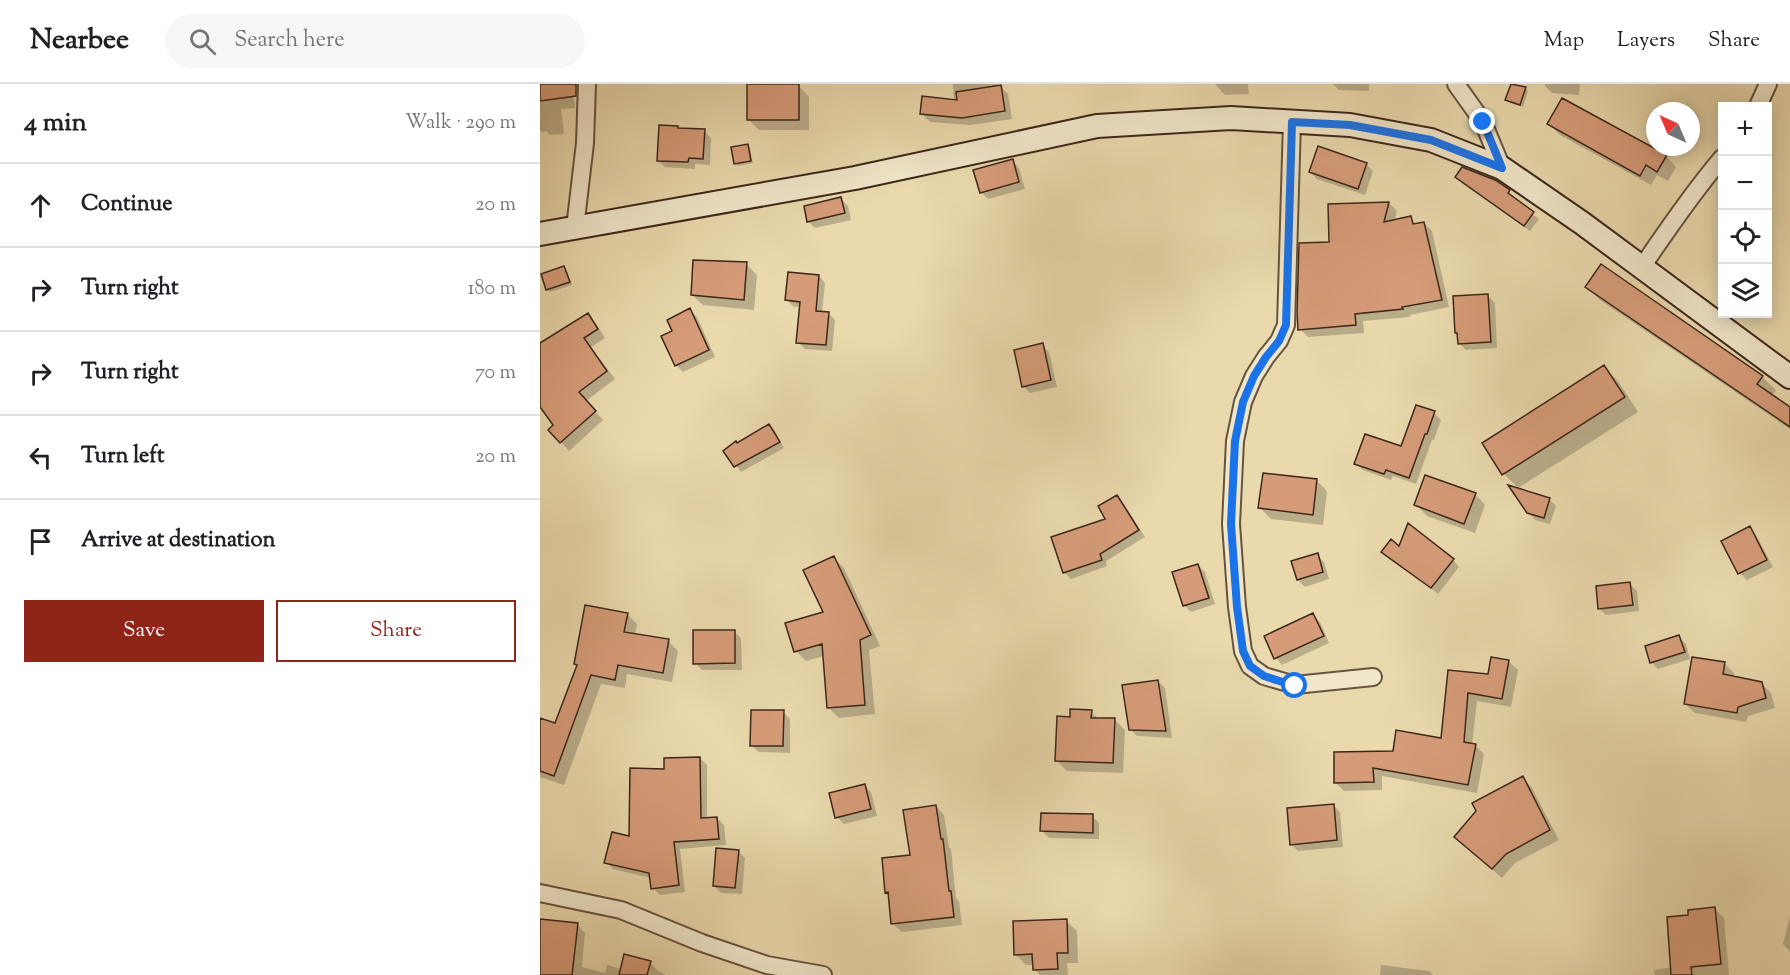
<!DOCTYPE html>
<html lang="en">
<head>
<meta charset="utf-8">
<style>
	body { margin:0; font-family:"Sorts Mill Goudy",serif; background:#f6f6f6; color:#202124 }
	.controls { position:absolute; right:18px; top:18px; display:grid; overflow:hidden; border-radius:0px; box-shadow:0 3px 15px #0003 }
	.controls button { width:54px; height:54px; display:grid; place-items:center; padding:0; border:0; border-bottom:2px solid #e0e0e0; background:#fff; color:#202124; font:30px sans-serif }
	.compass { position:absolute; left:1106px; top:18px; width:54px; height:54px; border-radius:50%; background:#fff; box-shadow:0 3px 15px #0003; rotate:316deg }
	.stop { position:absolute; width:18px; height:18px; margin:-14px; border:4px solid #1a73e8; border-radius:50%; background:#fff }
	.stop.end { background:#1a73e8; border-color:#fff; box-shadow:0 2px 6px #0008 }
	.list { margin:0; padding:0; list-style:none }
	h2 { display:flex; justify-content:space-between; align-items:center; height:78px; margin:0; padding:0 24px; font-size:26px }
	h2 small { font-size:20px; font-weight:400; color:#757577 }
	.list li { display:grid; grid-template-columns:39px 1fr auto; gap:18px; align-items:center; box-sizing:border-box; height:84px; padding:0 24px; border-top:2px solid #e0e0e0 }
	.list b { display:block; font-size:22px; white-space:nowrap }
	.list em { font-size:20px; font-style:normal; color:#757577 }
	.actions { display:flex; gap:12px; padding:18px 24px }
	.actions a { flex:1; padding:14px 0; border:2px solid #8f2418; border-radius:0px; text-align:center; font-size:21px; color:#8f2418 }
	.actions .main { background:#8f2418; color:#fff }
	.icon { flex:none; width:33px; height:33px; fill:none; stroke:currentColor; stroke-width:2; stroke-linecap:round; stroke-linejoin:round }
	.map { position:relative; flex:none; width:1250px; height:891px; overflow:hidden }
	header { display:flex; align-items:center; gap:36px; box-sizing:border-box; height:84px; padding:0 30px; background:#fff; border-bottom:2px solid #e0e0e0 }
	header strong { font-size:28px }
	nav { display:flex; gap:33px; margin-inline-start:auto; font-size:21px }
	.search { width:420px; height:54px; background:#f6f6f6; display:flex; align-items:center; gap:15px; box-sizing:border-box; padding:0 21px; border-radius:33px; color:#757577; font-size:22px }
	main { display:flex }
	aside { flex:1; background:#fff }
	.map>svg:first-child { display:block }
	.shadow { fill:#0003 }
	.building { fill:#d69c79; stroke:#3c2719; stroke-width:1.5 }
	.lines { fill:none; stroke-linecap:round; stroke-linejoin:round }
	.street-casing { stroke:#67543e; stroke-width:20 }
	.secondary-casing { stroke:#3c2719; stroke-width:26 }
	.street { stroke:#f1e6ca; stroke-width:16 }
	.secondary { stroke:#f1e6ca; stroke-width:22 }
	.route { stroke:#1a73e8; stroke-width:8 }
</style>
</head>
<body>
<header>
<strong>Nearbee</strong>
<div class="search"><svg class="icon" aria-label="search" viewBox="0 0 24 24"><circle cx="10" cy="10" r="6"/><path d="M15 15l6 6"/></svg>Search here</div>
<nav><a>Map</a><a>Layers</a><a>Share</a></nav>
</header>
<main>
<aside>
<h2>4 min<small>Walk · 290 m</small></h2>
<ul class="list">
<li><svg class="icon" aria-label="ahead" viewBox="0 0 24 24"><path d="M12 20V5M6 11l6-6 6 6"/></svg><div><b>Continue</b></div><em>20 m</em></li>
<li><svg class="icon" aria-label="right" viewBox="0 0 24 24"><path d="M7 20v-9h11M14 6l5 5-5 5"/></svg><div><b>Turn right</b></div><em>180 m</em></li>
<li><svg class="icon" aria-label="right" viewBox="0 0 24 24"><path d="M7 20v-9h11M14 6l5 5-5 5"/></svg><div><b>Turn right</b></div><em>70 m</em></li>
<li><svg class="icon" aria-label="left" viewBox="0 0 24 24"><path d="M17 20v-9H6M10 6l-5 5 5 5"/></svg><div><b>Turn left</b></div><em>20 m</em></li>
<li><svg class="icon" aria-label="arrive" viewBox="0 0 24 24"><path d="M6 21V4h12l-3 4 3 4H6"/></svg><div><b>Arrive at destination</b></div></li>
</ul>
<div class="actions"><a class="main">Save</a><a>Share</a></div>
</aside>
<div class="map">
<svg width="1250" height="891" viewBox="0 0 1250 891">
	<rect width="100%" height="100%" fill="#e9d9ad"/>
	<filter id="stains"><feTurbulence type="fractalNoise" baseFrequency=".00333" numOctaves="4"/><feColorMatrix values="0 0 0 0 .2 0 0 0 0 .09 0 0 0 0 .02 0 0 0 .5 -.17"/></filter>
	<radialGradient id="worn" r=".72"><stop offset=".6" stop-color="#630" stop-opacity="0"/><stop offset="1" stop-color="#630" stop-opacity=".3"/></radialGradient>
	<path class="shadow" d="M0,0L32,1L35,24L21,25L24,50L10,51L6,47L2,48L0,46Z
		M413,0H458V3L460,2L468,10L472,35L430,41L390,38L382,30L414,17Z
		M675,0H708L709,10L685,11Z
		M793,0H829V7L799,6Z
		M972,0L985,4L988,7L983,23L970,19L967,16Z
		M1005,0H1040L1039,11L1012,9L1005,2Z
		M259,2L269,13V46H219L208,35Z
		M1009,40L1126,72L1136,83L1128,97L1117,91L1111,101L1020,51Z
		M138,43L140,46L164,47L171,54L170,81L155,80V85L125,83L118,77Z
		M207,61L210,64L213,79L198,82L195,79Z
		M472,77L479,84L485,105L448,115L441,108Z
		M826,80L833,87L825,111L777,95L770,88Z
		M917,93L969,108L974,113L973,115L999,135L990,147L922,99Z
		M301,115L308,122L311,136L275,144L268,137Z
		M849,119L857,127L854,138L870,134L877,141L884,139L892,147L909,223L870,231V233L823,237L824,249L768,253L760,245L790,159Z
		M206,180L217,191L214,226L163,221L152,211Z
		M1061,182L1222,293L1236,306L1231,312L1250,325V345L1060,216L1047,203Z
		M24,184L27,187L32,201L10,208L7,205Z
		M279,192L285,199L282,229H288L295,236L292,267L265,265L258,258L261,223H254L247,216Z
		M948,212L955,219L957,264L926,266L919,259V251L916,249Z
		M150,226L157,233L175,273L143,288L136,281L134,248Z
		M48,231L56,240L65,254L51,263L75,295L46,317L63,336L29,367L10,346L15,342L0,321V262Z
		M502,261L509,268L517,303L490,309L483,302Z
		M1064,283L1078,297L1098,328L978,404L964,390L944,359Z
		M894,329L901,336L894,356H892L876,400L853,392L851,396L823,386L816,380L862,364Z
		M229,342L235,347L244,364L201,388L185,367Z
		M777,397L787,407L783,441L731,435L720,424Z
		M935,410L945,421L935,449L887,432L876,421Z
		M577,413L584,420L605,453L566,477L567,482L531,495L524,488L568,435Z
		M1009,415L1016,422L1010,440L995,436L988,428Z
		M1210,444L1216,451L1233,483L1207,496L1200,489Z
		M860,464L913,476L919,483L898,510L843,468Z
		M777,471L784,478L789,495L765,503L758,496L753,478Z
		M294,474L304,484L340,562L329,566L335,630L299,634L289,624L284,572L266,577L256,567L285,529Z
		M658,481L665,488L675,520L651,528L644,521Z
		M1090,500L1097,507L1099,527L1066,531L1059,524Z
		M87,530L97,540L95,551L128,557L138,567L132,598L87,590L85,604L61,600L24,701L0,693V635L16,641L38,583L36,580Z
		M773,531L780,538L789,559L742,581L736,574L726,553Z
		M194,548L201,554L202,586H162L155,579Z
		M1139,553L1146,560L1150,575L1118,585L1111,578Z
		M952,575L969,578L978,586L971,623L937,617L932,661H935L944,670L937,709L842,692V706L804,707L795,698L854,668L902,655L909,588L949,591Z
		M1184,579L1194,589L1193,594L1221,599L1231,609L1235,624L1208,632L1206,638L1155,629L1145,620Z
		M618,597L625,604L632,654L597,652L590,645Z
		M243,628L250,635V669L219,668L212,662Z
		M551,628L559,635L575,636L585,646L583,689L527,687L516,676L531,634Z
		M160,674L167,681V735L177,734L184,741L186,761L140,765L145,808L120,811L113,804L111,794L73,785L66,778L90,754Z
		M982,694L992,704L1019,756L975,779L962,794L925,762Z
		M324,701L331,708L337,732L304,740L297,733Z
		M793,721L800,728L803,763L758,767L751,760Z
		M396,722L404,731L409,763L411,765L416,814L419,817L422,841L362,848L353,840L349,811L347,808L372,772Z
		M552,732L559,739V755L509,754L502,747Z
		M198,767L205,774L202,810L181,809L174,802Z
		M1175,825L1184,834L1189,891H1115L1114,886L1132,883L1150,833Z
		M1250,832V868L1243,860Z
		M0,837L37,841L45,849L42,883L65,889L67,881L82,885L110,878L118,887L126,891H0Z
		M526,837L537,847L538,879H527L528,891H500L494,885V881H486L475,870Z
		M841,881L889,887L893,891H840Z"/>
	<path class="building" d="M0,0H36V12L0,17Z
		M207,0H259V36H207Z
		M971,0L986,3L980,21L965,16Z
		M461,1L465,27L422,34L380,30L382,12L417,16L416,8Z
		M1022,14L1127,71L1117,88L1106,81L1100,92L1007,40Z
		M119,41L138,42V44L165,45L163,75L149,74L148,78L117,77Z
		M208,60L211,77L194,80L191,63Z
		M778,62L827,79L818,105L769,88Z
		M473,75L479,98L440,109L433,86Z
		M922,83L955,96L970,106L968,109L994,128L984,142L915,93Z
		M301,113L305,129L267,138L264,122Z
		M849,118L844,138L871,132L873,140L884,138L902,216L862,223L863,225L815,230L816,241L758,246L757,228L759,159L789,158L788,120Z
		M153,176L207,178L204,216L151,211Z
		M1061,180L1223,292L1217,300L1250,323V343L1045,203Z
		M24,182L30,198L6,206L1,190Z
		M248,188L279,191L276,227L289,228L286,261L256,259L260,218L245,216Z
		M948,210L951,258L918,260L917,249H915L913,212Z
		M150,224L169,266L135,282L121,252L132,247L127,236Z
		M48,229L58,245L44,254L67,287L39,308L56,327L20,359L8,346L13,341L0,323V259Z
		M503,259L511,296L482,303L474,266Z
		M1064,281L1085,313L962,391L942,359Z
		M876,321L895,327L887,350H885L869,394L846,386L844,390L814,380L825,350L861,362Z
		M229,340L240,358L194,383L183,367L196,357L197,359Z
		M723,389L777,395L773,431L718,424Z
		M885,391L936,409L924,440L874,421Z
		M968,401L1010,414L1004,434L987,429Z
		M577,411L599,446L560,470L562,476L523,489L511,453L565,435L558,422Z
		M868,439L914,475L891,504L841,468L851,455L859,462Z
		M1210,442L1227,476L1198,490L1181,457Z
		M778,469L783,488L757,496L751,477Z
		M294,472L331,551L320,556L325,621L287,624L282,560L254,568L245,539L283,528L263,486Z
		M658,480L669,514L643,522L632,488Z
		M1090,498L1093,521L1058,525L1056,502Z
		M45,521L88,529L84,548L129,555L123,589L78,581L75,596L51,591L14,692L0,687V634L15,639L37,581L34,580Z
		M773,529L784,552L734,575L724,552Z
		M153,546H195V579L153,580Z
		M1139,551L1145,568L1110,579L1105,562Z
		M951,573L969,576L962,615L928,609L924,658L936,660L928,701L833,684L834,698L794,699V668L853,667L856,646L901,654L908,586L948,590Z
		M1152,573L1185,578L1183,590L1222,598L1226,614L1198,623L1197,629L1144,620Z
		M618,596L626,647L589,646L582,601Z
		M530,625L552,626L551,634H575L573,679L515,677L517,632L530,633Z
		M211,626H244L243,662H210Z
		M160,673L161,734L177,733L179,755L134,758L139,801L111,805L109,789L64,779L72,748L89,752L90,684L124,685V674Z
		M983,692L1010,746L966,770L952,785L914,753L936,727L932,719Z
		M325,700L331,725L295,734L289,709Z
		M794,720L797,756L750,761L747,724Z
		M396,721L401,755H403L409,807H411L414,833L351,840L348,808L345,809L342,774L370,771L363,726Z
		M501,729L553,730V749L500,747Z
		M176,764L199,766L195,804L173,802Z
		M1175,823L1181,880L1151,883L1152,891H1131L1127,833L1148,831V826Z
		M0,835L38,839L32,891H0Z
		M527,835L528,869H517L518,885L493,886L492,870L474,871L473,837Z
		M84,870L111,877L107,891H79Z"/>
	<g class="lines">
		<defs>
			<path id="street" d="M916,0L943,38L962,84
				M1218,22L1228,0
				M752,38L746,241L739,257L726,273L714,292L703,318L695,357L691,440L697,523L703,567L710,582L724,592L755,601L833,593
				M35,144L45,59L47,0
				M1102,183C1127,146 1153,108 1182,74
				M0,809L81,826L162,859L227,881L283,891"/>
			<path id="secondary" d="M0,150L315,94L557,42L691,34L810,41L891,56L962,84L1042,139L1250,293"/>
		</defs>
		<use href="#street" class="street-casing"/>
		<use href="#secondary" class="secondary-casing"/>
		<use href="#street" class="street"/>
		<use href="#secondary" class="secondary"/>
	</g>
	<g class="lines">
		<path class="route" d="M755,602L724,592L710,582L703,567L697,523L691,440L695,357L703,318L714,292L726,273L739,257L746,241L752,38L810,41L891,56L962,84L943,38"/>
	</g>
	<rect width="100%" height="100%" filter="url(#stains)"/>
	<rect width="100%" height="100%" fill="url(#worn)"/>
</svg>
<div class="controls">
<button>+</button>
<button>−</button>
<button><svg class="icon" aria-label="locate" viewBox="0 0 24 24"><circle cx="12" cy="12" r="6"/><path d="M12 2v4M12 18v4M2 12h4M18 12h4"/></svg></button>
<button><svg class="icon" aria-label="layers" viewBox="0 0 24 24"><path d="M12 4l9 5-9 5-9-5zM3 14l9 5 9-5"/></svg></button>
</div>
<svg class="compass" viewBox="-18 -18 36 36"><path d="M0-13l5 13h-10z" fill="#e53935"/><path d="M0 13l5-13h-10z" fill="#757577"/></svg>
<div class="stop" style="left:755px;top:602px"></div>
<div class="stop end" style="left:943px;top:38px"></div>
</div>
</main>
</body>
</html>
